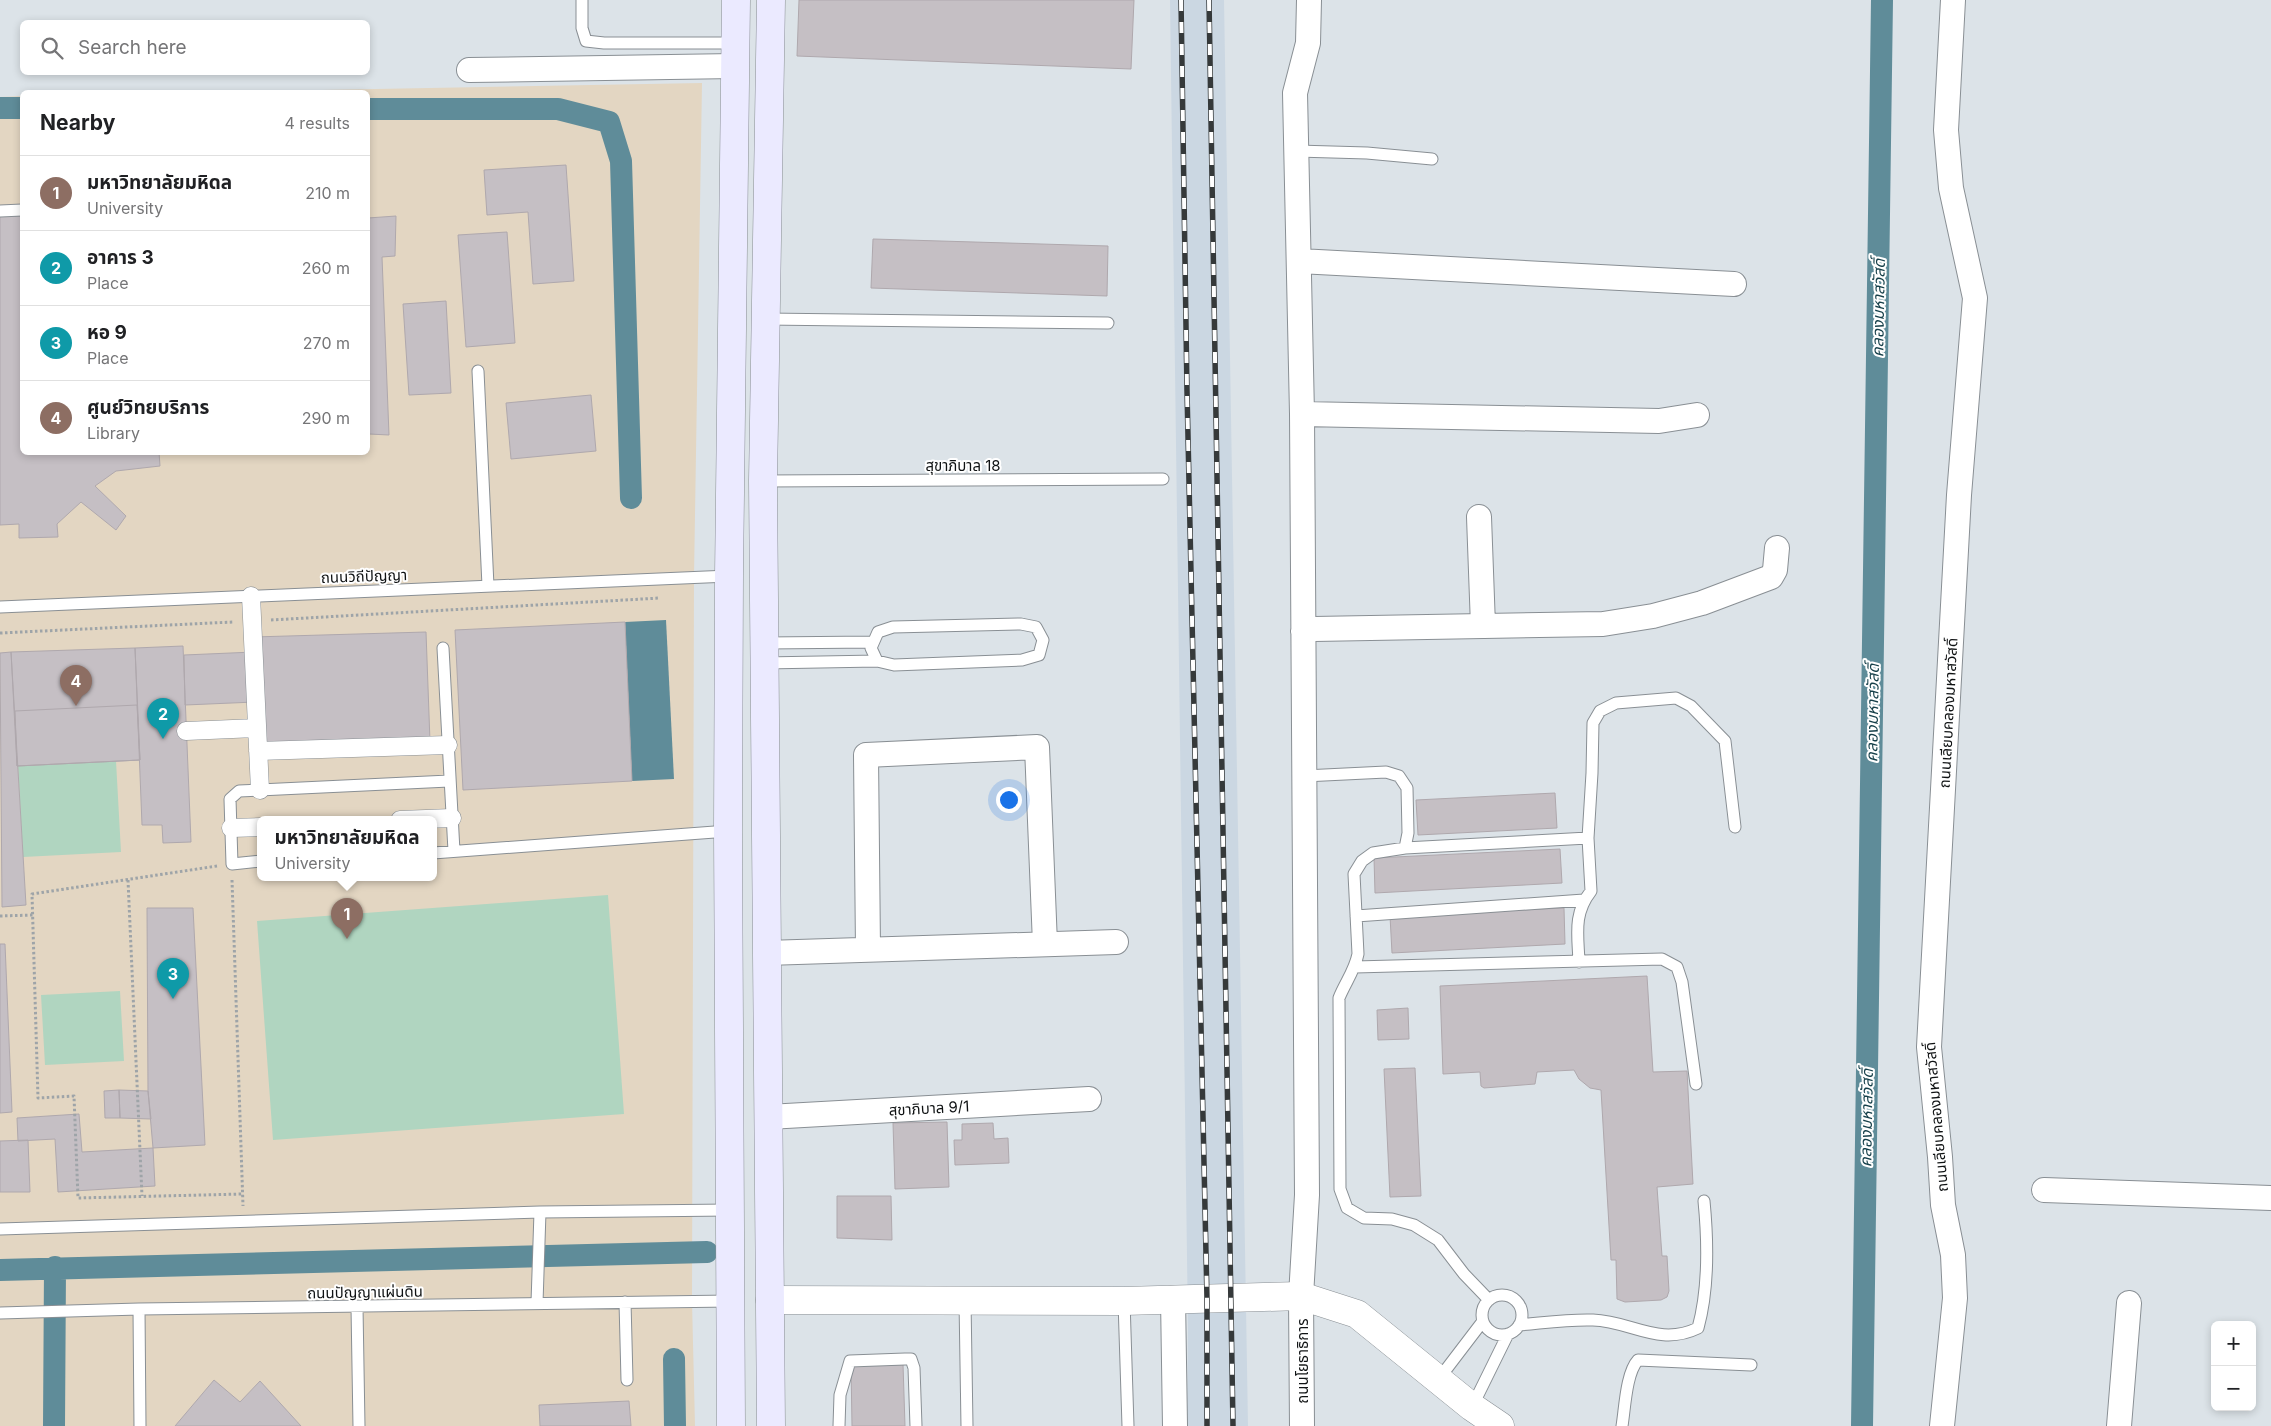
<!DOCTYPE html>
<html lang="en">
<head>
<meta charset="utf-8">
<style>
	body { margin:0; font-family:Inter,"Noto Sans Thai",sans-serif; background:#f6f6f6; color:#202124 }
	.controls { position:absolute; right:15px; bottom:15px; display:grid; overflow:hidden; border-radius:8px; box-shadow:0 2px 8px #0003 }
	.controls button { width:45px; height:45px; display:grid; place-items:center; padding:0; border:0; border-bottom:1px solid #e0e0e0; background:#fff; color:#202124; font:25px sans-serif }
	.you { position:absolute; left:1008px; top:799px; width:18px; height:18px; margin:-12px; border:4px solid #fff; border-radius:50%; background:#1a73e8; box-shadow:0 0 0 8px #1a73e833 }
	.badge { display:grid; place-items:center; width:32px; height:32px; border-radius:50%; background:#07870a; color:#fff; font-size:16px; font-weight:700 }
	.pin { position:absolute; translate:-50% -41px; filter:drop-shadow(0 1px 2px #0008) }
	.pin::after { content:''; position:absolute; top:26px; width:18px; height:15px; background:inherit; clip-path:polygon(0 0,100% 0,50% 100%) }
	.popup { position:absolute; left:257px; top:816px; width:180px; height:65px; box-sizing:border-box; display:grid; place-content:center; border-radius:8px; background:#fff; filter:drop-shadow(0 1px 4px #0005); font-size:16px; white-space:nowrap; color:#757577 }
	.popup b { font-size:19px; color:#202124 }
	.popup::after { content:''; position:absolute; left:50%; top:100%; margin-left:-10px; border:10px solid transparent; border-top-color:#fff }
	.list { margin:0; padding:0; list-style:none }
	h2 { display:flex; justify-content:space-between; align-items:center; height:65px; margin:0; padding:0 20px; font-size:21px }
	h2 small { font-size:16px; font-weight:400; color:#757577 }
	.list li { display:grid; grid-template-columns:32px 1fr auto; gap:15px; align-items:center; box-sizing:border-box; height:75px; padding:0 20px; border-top:1px solid #e0e0e0 }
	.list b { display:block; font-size:19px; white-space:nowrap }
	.list p { margin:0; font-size:16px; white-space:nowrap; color:#757577 }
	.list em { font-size:16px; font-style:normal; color:#757577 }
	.icon { flex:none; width:28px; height:28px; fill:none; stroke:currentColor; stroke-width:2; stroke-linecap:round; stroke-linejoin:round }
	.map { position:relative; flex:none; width:2271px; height:1426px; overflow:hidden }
	.search { position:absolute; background:#fff; box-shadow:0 2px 8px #0003; left:20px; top:20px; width:350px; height:55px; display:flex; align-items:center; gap:12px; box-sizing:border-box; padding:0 18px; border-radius:8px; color:#757577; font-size:19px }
	.panel { position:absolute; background:#fff; box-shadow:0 2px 8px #0003; left:20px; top:90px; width:350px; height:365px; border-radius:8px }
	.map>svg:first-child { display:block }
	.built { fill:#cbd7e2 }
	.education { fill:#e3d6c2; fill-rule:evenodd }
	.green { fill:#b0d5c0 }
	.water { fill:#5f8c99 }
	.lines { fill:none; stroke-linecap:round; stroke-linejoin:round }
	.canal { stroke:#5f8c99; stroke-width:22 }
	.building { fill:#c5bfc4; stroke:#afa8ad }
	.service-casing { stroke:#898f94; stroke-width:13 }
	.pedestrian-casing { stroke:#898f94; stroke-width:19 }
	.minor-casing { stroke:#898f94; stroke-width:26 }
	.tertiary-casing { stroke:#898f94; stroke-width:29 }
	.secondary-casing { stroke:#898f94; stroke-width:29 }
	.path { stroke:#9ea4a8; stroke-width:3; stroke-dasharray:2.5 2.5; stroke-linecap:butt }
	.service { stroke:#fff; stroke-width:11 }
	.pedestrian { stroke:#fff; stroke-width:18 }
	.minor { stroke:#fff; stroke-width:24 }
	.tertiary { stroke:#fff; stroke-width:28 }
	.secondary { stroke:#ebeaff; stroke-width:28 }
	.rail-casing { stroke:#35393a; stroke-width:5.5 }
	.rail { stroke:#fff; stroke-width:4; stroke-dasharray:11; stroke-linecap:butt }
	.labels { text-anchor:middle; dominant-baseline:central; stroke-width:4; stroke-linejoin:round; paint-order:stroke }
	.street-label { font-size:15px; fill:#0f1213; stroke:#fff }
	.water-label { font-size:16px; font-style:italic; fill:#153f49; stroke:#fff }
</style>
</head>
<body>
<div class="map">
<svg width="2271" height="1426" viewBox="0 0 2271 1426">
	<rect width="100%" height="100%" fill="#dce3e8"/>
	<path class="built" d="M1170,0H1224L1248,1426H1187L1188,1330Z"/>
	<path class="education" d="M702,83L694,577L692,1301L695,1426H0V97L22,96V452H368V92H210ZM261,820H433V878H261Z"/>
	<path class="green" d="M116,761L121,852L23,857L18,766Z
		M608,895L624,1114L273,1140L257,921Z
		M120,991L124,1061L45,1065L41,995Z"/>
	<path class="water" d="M666,620L674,779L632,781L625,622Z"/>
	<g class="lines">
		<path class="canal" d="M0,108H22
			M368,109H558L609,122L621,161L631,498
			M0,1270L707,1252
			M674,1359L675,1426
			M54,1426L55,1267
			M1862,1426L1882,0"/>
	</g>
	<path class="building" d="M799,0H1134L1131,69L797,56Z
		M566,165L574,281L533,284L528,212L487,215L484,170Z
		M22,215V452H159L160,466L116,471L95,486L126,516L116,530L81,502L57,524L58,537L19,538V524L0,525V216Z
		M396,216L395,256L382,257L389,435L369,434L368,218Z
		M507,232L515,343L466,347L458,235Z
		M873,239L1108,246L1107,296L871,288Z
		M446,301L451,393L409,395L403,304Z
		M591,395L596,451L511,459L506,403Z
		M625,622L632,781L463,790L455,630Z
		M426,632L430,742L256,747L253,637Z
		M183,646L191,842L163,843L162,825H142L135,648Z
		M135,648L140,760L17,766L11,652Z
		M11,652L26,905L2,907L0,653Z
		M254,652L255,702L185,705L184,655Z
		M137,705L140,760L17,766L15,711Z
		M1555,793L1557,828L1418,835L1416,800Z
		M1560,849L1562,883L1375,893L1374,858Z
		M147,908H193L205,1145L153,1148L148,1091Z
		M1564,908L1565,944L1392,953L1390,916Z
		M0,944H5L12,1112L0,1113Z
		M1647,976L1653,1072L1687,1071L1693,1184L1657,1187L1662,1256H1667L1669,1291L1667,1297L1661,1300L1625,1302L1617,1299L1616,1260H1611L1601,1090L1590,1088L1579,1079L1574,1070L1537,1072L1535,1084L1484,1088L1481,1086L1480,1072L1443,1074L1440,986Z
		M1408,1008L1409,1039L1378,1040L1377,1010Z
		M1415,1068L1421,1196L1390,1197L1384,1069Z
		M119,1090L148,1091L151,1119L120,1118Z
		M119,1090L120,1118H105L104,1091Z
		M79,1114L82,1152L153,1148L155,1186L58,1192L55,1139L18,1141L17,1118Z
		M947,1122L949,1187L895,1189L893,1123Z
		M993,1123L994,1139L1008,1138L1009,1163L955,1165L954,1140H962V1124Z
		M28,1140L30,1192H0V1141Z
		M837,1196H891L892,1240L837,1238Z
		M903,1364L905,1426H852L851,1365Z
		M214,1380L240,1402L260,1381L301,1426H175Z
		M629,1401L631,1426H540L539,1405Z"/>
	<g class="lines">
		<defs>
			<path id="service" d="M582,0V28L586,41L604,43H735
				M1297,151L1367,153L1432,159
				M0,211L22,210
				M765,319L1108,323
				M478,371L488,586
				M763,481L1163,479
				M0,607L729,576
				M1021,624L1036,627L1043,640L1039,655L1022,660L894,665L877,661L871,648L878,632L893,627Z
				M765,643L873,642
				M443,648L454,851
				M764,663L877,661
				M1304,776L1386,772L1399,776L1407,788L1408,833L1405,848L1373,853L1362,861L1354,874L1358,954C1355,970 1345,983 1339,998L1340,1189L1347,1208L1364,1218L1392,1219L1414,1225L1438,1240L1464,1274L1489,1300
				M1405,848L1588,838
				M433,853L728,831
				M261,861L232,864L230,799L239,791L449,781
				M1356,916L1584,900
				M1579,962C1578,935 1573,914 1591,891L1588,838L1592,773L1593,723L1600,711L1616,703L1676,698L1691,706L1725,741L1735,827
				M1355,967L1662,959L1677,967L1682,982L1696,1084
				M0,1229L540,1212L730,1210
				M1482 1315a20 20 0 1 1 40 0a20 20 0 1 1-40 0Z
				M965,1301L967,1426
				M1124,1301L1128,1426
				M625,1302L627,1380
				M537,1303L540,1212
				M357,1307L359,1426
				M139,1309L140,1426
				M0,1313L139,1309L731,1301
				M1519,1325C1543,1323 1569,1319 1593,1320C1631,1321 1659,1347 1698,1328C1709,1288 1708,1242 1704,1201
				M1438,1380L1483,1321
				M1472,1407L1508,1334
				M839,1426L840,1395L850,1361L905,1359H911L914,1368L916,1426
				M1622,1426C1625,1408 1626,1373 1638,1360L1751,1365"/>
			<path id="pedestrian" d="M251,596L260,790
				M186,731L257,728
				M258,751L448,745
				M400,820L452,818
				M231,828L261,827"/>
			<path id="minor" d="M469,70L735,66
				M1299,261L1734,284
				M1302,414L1659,421L1697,415
				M1479,517L1483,626
				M1303,631L1314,629L1603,624L1653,616L1702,603L1771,577L1775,570L1777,548
				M868,949L866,755L1037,747L1045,944
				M766,953L1116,942
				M768,1117L1089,1099
				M2044,1190L2271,1198
				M1173,1298L1175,1426
				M1302,1426L1301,1296L1307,1195L1302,414L1295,93L1308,43L1309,0
				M1942,1426L1955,1298L1953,1255L1943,1205L1940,1157L1929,1047L1959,495L1975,298L1951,188L1946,130L1953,0
				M2119,1426L2129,1303"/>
			<path id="tertiary" d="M770,1300L1124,1301L1301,1296L1357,1314L1472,1407L1500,1426"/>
			<path id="secondary" d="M731,1426L728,831L729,576L736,0
				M771,1426L763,481L771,0"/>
		</defs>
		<use href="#service" class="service-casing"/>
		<use href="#pedestrian" class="pedestrian-casing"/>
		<use href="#minor" class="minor-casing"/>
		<use href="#tertiary" class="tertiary-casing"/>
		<use href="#secondary" class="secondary-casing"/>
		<path class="path" d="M271,620L660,598
			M0,633L233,622
			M217,866L32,894L38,1098L74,1096L78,1198L243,1194
			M128,880L142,1196
			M232,880L243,1206
			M0,916L33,915"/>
		<use href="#service" class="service"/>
		<use href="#pedestrian" class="pedestrian"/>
		<use href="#minor" class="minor"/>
		<use href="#tertiary" class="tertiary"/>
		<use href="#secondary" class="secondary"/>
		<defs>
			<path id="rail" d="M1181,0L1187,391L1207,1299V1426
				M1209,0L1233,1426"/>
		</defs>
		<use href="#rail" class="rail-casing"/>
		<use href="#rail" class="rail"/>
	</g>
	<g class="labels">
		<g class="street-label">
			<text x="963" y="465">สุขาภิบาล 18</text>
			<text transform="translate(364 576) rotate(-2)">ถนนวิถีปัญญา</text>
			<text transform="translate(1948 713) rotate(-87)">ถนนเลียบคลองมหาสวัสดิ์</text>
			<text transform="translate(929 1108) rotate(-3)">สุขาภิบาล 9/1</text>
			<text transform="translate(1936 1117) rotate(-95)">ถนนเลียบคลองมหาสวัสดิ์</text>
			<text transform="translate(365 1292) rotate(-1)">ถนนปัญญาแผ่นดิน</text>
			<text transform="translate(1302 1361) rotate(-90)">ถนนโยธาธิการ</text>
		</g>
		<g class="water-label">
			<text transform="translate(1878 308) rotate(-89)">คลองมหาสวัสดิ์</text>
			<text transform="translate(1872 713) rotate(-89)">คลองมหาสวัสดิ์</text>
			<text transform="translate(1866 1118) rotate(-89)">คลองมหาสวัสดิ์</text>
		</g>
	</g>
</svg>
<div class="controls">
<button>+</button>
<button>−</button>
</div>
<div class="you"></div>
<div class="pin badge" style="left:347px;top:939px;background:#8d6e63">1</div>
<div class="popup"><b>มหาวิทยาลัยมหิดล</b>University</div>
<div class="pin badge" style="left:163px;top:739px;background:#0f9aa8">2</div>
<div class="pin badge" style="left:173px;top:999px;background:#0f9aa8">3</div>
<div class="pin badge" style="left:76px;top:706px;background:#8d6e63">4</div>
<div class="search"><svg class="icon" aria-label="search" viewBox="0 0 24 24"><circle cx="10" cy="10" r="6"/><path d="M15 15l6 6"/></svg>Search here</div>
<section class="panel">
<h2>Nearby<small>4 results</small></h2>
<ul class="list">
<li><span class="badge" style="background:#8d6e63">1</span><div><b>มหาวิทยาลัยมหิดล</b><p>University</p></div><em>210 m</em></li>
<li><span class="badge" style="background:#0f9aa8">2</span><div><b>อาคาร 3</b><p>Place</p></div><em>260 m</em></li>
<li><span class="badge" style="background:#0f9aa8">3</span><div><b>หอ 9</b><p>Place</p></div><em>270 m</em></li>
<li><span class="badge" style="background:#8d6e63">4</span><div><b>ศูนย์วิทยบริการ</b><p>Library</p></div><em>290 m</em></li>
</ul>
</section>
</div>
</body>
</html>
